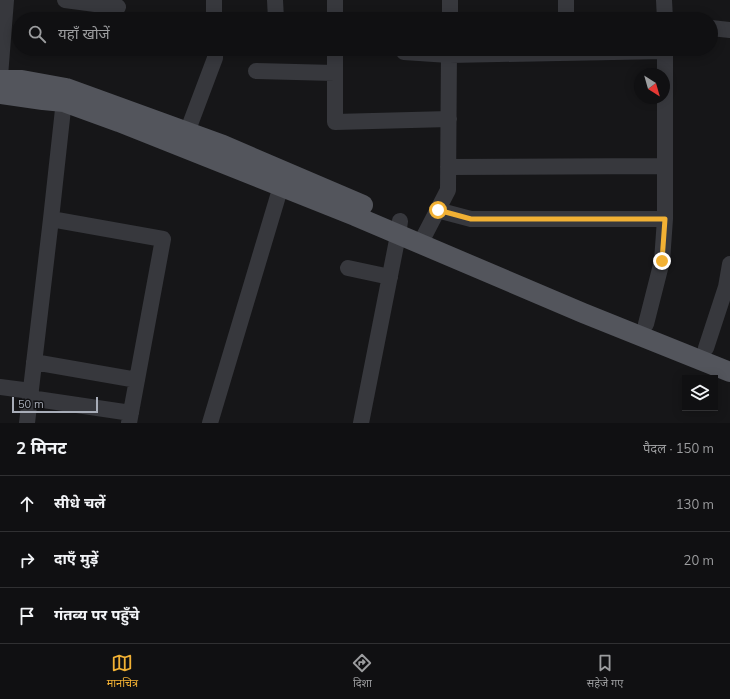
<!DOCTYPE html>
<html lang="hi">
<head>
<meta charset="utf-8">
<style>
	body { margin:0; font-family:Mulish,"Noto Sans Devanagari",sans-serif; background:#1e1e20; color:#f1f3f6 }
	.controls { position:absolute; right:12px; bottom:12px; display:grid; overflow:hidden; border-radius:0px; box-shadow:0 2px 10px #0003 }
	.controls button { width:36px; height:36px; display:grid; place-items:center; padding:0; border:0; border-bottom:1px solid #303032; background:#101012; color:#f1f3f6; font:20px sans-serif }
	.compass { position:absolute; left:634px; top:68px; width:36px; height:36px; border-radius:50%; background:#101012; box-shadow:0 2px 10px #0003; rotate:143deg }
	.scale { position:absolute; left:12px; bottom:10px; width:86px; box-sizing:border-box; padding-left:4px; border:2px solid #a8adb8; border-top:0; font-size:11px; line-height:14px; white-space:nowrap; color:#a8adb8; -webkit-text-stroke:3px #111113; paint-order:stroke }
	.stop { position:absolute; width:12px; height:12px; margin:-9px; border:3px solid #f2b134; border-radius:50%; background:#fff }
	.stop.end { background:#f2b134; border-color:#fff; box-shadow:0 1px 4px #0008 }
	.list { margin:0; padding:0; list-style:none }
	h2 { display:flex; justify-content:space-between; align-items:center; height:52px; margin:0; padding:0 16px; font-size:17px }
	h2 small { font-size:13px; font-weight:400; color:#9c9d9f }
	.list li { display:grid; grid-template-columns:26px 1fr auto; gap:12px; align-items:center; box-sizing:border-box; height:56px; padding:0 16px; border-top:1px solid #303032 }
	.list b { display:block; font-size:15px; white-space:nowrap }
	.list em { font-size:13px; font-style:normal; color:#9c9d9f }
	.icon { flex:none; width:22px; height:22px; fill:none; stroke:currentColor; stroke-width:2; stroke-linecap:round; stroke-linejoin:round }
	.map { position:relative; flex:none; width:730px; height:423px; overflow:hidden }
	.search { position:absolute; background:#101012; box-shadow:0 2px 10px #0003; left:12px; right:12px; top:12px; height:44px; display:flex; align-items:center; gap:10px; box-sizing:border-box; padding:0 14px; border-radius:22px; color:#9c9d9f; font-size:15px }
	.sheet { height:220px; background:#101012 }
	nav { display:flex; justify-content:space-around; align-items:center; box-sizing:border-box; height:56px; border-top:1px solid #303032; background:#101012; font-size:11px; color:#9c9d9f }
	nav a { display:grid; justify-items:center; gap:2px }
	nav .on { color:#f2b134 }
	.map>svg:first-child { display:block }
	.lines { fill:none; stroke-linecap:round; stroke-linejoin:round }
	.minor { stroke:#37383d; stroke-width:16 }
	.major { stroke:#53555c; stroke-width:20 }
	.route { stroke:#f2b134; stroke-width:5 }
</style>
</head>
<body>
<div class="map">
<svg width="730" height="423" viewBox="0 0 730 423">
	<rect width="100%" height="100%" fill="#161618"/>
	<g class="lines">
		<path class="minor" d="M65,0L118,7
			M214,0V19
			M275,0L276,19
			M335,0V19
			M566,0V19
			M664,0L665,19
			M450,19V0
			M711,28L730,30
			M335,49V122L449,119
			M404,52L449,55L665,51
			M256,71L335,73
			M0,76L6,0
			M183,143L215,58V49
			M448,167L665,166
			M437,210L471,219H665
			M51,219L163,239L129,423
			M420,244L448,190L449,49
			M348,268L390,277
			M646,324L662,261L665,219V49
			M706,348L726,287L730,264
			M34,362L137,380
			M0,387L31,391
			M30,398L131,413
			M27,423L51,219L65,91
			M210,423L281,186
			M361,423L398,235L400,221"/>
		<path class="major" d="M0,80H22L66,88L223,145L363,205
			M0,94L43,100L64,102L119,122L355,216L583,313L730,372"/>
	</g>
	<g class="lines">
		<path class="route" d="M438,210L471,219H665L662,261"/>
	</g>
</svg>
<div class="controls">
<button><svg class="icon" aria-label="layers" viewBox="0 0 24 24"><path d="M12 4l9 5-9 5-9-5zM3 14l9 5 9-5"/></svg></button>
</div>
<svg class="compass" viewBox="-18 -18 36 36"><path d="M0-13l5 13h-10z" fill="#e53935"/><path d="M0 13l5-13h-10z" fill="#9c9d9f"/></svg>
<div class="scale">50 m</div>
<div class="stop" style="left:438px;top:210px"></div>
<div class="stop end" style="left:662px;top:261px"></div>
<div class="search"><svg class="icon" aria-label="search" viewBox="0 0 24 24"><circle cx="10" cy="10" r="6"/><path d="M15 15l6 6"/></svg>यहाँ खोजें</div>
</div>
<section class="sheet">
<h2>2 मिनट<small>पैदल · 150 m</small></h2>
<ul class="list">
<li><svg class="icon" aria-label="ahead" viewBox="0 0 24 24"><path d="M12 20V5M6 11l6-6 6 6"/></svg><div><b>सीधे चलें</b></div><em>130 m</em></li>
<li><svg class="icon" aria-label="right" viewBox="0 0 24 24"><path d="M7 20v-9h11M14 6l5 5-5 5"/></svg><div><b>दाएँ मुड़ें</b></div><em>20 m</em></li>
<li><svg class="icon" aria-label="arrive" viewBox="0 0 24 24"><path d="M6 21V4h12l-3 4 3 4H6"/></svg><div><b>गंतव्य पर पहुँचे</b></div></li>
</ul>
</section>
<nav>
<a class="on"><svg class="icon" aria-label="map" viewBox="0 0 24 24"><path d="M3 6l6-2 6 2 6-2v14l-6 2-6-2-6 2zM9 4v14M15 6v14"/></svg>मानचित्र</a>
<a><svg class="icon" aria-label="directions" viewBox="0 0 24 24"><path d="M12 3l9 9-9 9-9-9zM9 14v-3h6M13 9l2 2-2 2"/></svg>दिशा</a>
<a><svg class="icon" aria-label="saved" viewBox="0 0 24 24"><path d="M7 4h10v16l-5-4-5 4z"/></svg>सहेजे गए</a>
</nav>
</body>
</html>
